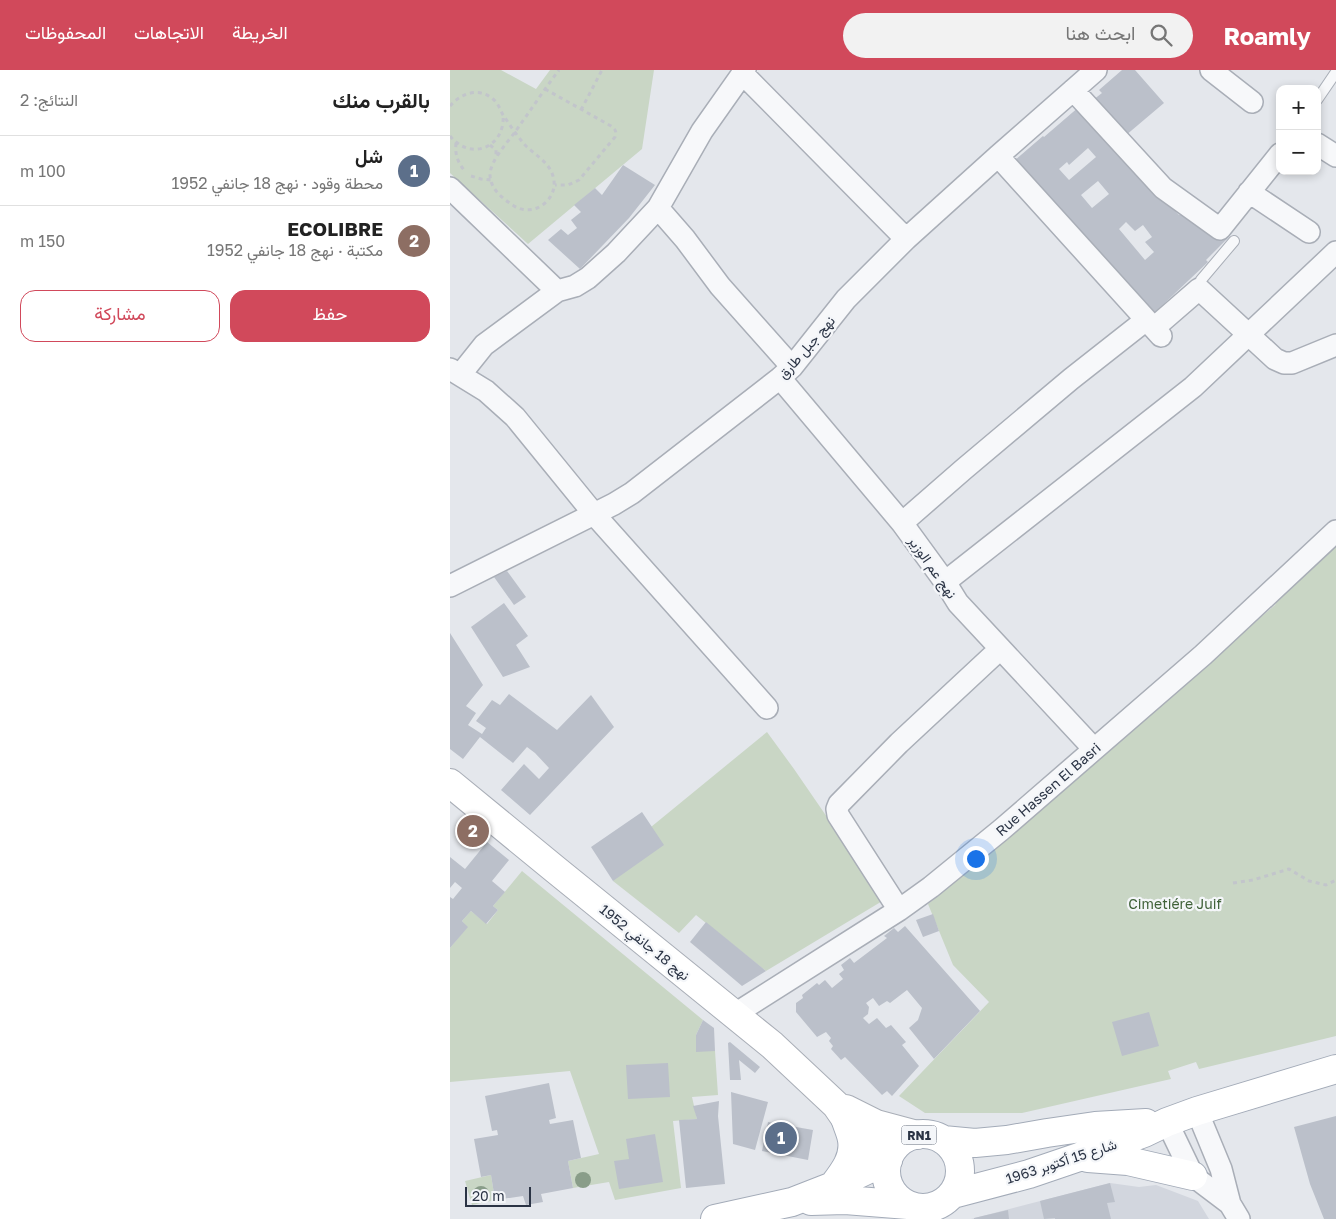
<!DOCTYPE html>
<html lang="ar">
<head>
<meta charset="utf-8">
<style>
	body { margin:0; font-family:"Golos Text",Vazirmatn,sans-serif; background:#f2f2f2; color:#222; direction:rtl }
	.controls { position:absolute; right:15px; top:15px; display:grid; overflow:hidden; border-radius:10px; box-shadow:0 2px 8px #0003 }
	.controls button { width:45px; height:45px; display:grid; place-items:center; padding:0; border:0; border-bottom:1px solid #e0e0e0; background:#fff; color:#222; font:25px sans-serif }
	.scale { position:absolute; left:15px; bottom:12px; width:66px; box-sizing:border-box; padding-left:5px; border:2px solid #2b3445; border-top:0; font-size:14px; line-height:18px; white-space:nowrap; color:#2b3445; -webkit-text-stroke:4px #f4f6f9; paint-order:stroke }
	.you { position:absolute; left:525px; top:788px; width:18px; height:18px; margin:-12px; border:4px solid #fff; border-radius:50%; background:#1a73e8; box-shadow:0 0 0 8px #1a73e833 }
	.badge { display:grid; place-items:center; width:32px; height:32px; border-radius:50%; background:#d1495b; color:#fff; font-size:16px; font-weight:700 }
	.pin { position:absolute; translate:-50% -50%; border:2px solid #fff; box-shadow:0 1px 5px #0006 }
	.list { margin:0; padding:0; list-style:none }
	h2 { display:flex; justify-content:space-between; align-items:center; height:65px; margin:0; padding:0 20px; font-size:21px }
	h2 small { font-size:16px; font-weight:400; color:#767676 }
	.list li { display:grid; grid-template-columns:32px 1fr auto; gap:15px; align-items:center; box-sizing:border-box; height:70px; padding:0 20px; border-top:1px solid #e0e0e0 }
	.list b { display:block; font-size:19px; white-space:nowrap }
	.list p { margin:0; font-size:16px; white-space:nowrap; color:#767676 }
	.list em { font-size:16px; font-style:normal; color:#767676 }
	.actions { display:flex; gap:10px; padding:15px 20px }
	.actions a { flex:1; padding:11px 0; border:1px solid #d1495b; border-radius:15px; text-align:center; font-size:18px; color:#d1495b }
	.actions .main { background:#d1495b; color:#fff }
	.icon { flex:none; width:28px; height:28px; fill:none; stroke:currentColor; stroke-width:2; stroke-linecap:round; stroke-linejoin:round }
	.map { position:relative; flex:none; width:886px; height:1149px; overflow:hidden; direction:ltr }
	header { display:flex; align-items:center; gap:30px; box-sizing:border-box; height:70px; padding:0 25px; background:#d1495b; color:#fff }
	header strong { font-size:24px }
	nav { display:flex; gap:28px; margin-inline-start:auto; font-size:18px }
	.search { width:350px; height:45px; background:#f2f2f2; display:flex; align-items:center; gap:12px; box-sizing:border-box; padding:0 18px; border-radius:28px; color:#767676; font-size:19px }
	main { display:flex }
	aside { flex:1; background:#fff }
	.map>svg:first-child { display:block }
	.built { fill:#d2d6de }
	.green { fill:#c9d6c5 }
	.building { fill:#bbc0ca; fill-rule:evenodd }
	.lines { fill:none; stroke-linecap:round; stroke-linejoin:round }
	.lane-casing { stroke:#a9aeb7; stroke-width:12 }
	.street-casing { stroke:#a9aeb7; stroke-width:24 }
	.secondary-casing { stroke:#a9aeb7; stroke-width:30 }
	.primary-casing { stroke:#a3abb8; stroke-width:30 }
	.path { stroke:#c2c5cb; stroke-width:3; stroke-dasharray:4 4; stroke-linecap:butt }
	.lane { stroke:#f7f8fa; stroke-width:10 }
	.street { stroke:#f7f8fa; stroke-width:21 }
	.secondary { stroke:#fff; stroke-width:28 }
	.primary { stroke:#fff; stroke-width:28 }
	.tree { fill:#899d89 }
	.labels { text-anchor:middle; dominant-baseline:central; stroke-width:4.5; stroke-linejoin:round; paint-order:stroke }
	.shield { fill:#f4f6f9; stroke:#676e7b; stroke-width:1 }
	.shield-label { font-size:12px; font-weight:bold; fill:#2b3445 }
	.street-label { font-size:14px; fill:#2b3445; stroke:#f4f6f9 }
	.park-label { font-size:14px; fill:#3f6138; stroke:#f4f6f9 }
</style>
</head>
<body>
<header>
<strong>Roamly</strong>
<div class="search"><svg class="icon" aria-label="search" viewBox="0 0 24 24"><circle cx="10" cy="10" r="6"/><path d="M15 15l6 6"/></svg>ابحث هنا</div>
<nav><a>الخريطة</a><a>الاتجاهات</a><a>المحفوظات</a></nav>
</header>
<main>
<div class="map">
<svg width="886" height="1149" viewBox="0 0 886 1149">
	<rect width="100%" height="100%" fill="#e4e7ec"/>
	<path class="built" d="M660,1113L689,1117L706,1115L748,1131L759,1149H521Z"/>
	<path class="green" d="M0,0H51L86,19L100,0H204L192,79L78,174L0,103Z
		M886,467V966L749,999L746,992L718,1001L721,1009L572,1043H475L449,1026L539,932L503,895L478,834L565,763L645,690L825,535L831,522Z
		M317,662L344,699L434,830L316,901L246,845L229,863L163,811L201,757Z
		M72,801L253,950L246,965V981H265L268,1025L242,1027L247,1049L223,1051L231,1118L165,1130L159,1112L123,1118L118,1091L149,1084L120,1001L0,1012V878L17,857L12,851L21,841L37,854L48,840L43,836Z
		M41,1105L45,1130L22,1135L15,1111Z"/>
	<path class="building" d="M672,0H685L714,33L675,66L643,30L652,23L649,20Z
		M630,36L729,145L737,139L777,169L756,190L758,192L701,246L565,90L593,66L594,67ZM638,78L646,87L619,110L609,99L617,92L619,95ZM648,111L659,124L642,138L631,125ZM676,152L685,161L693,155L702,167L695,172L704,182L695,190L669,159Z
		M173,95L205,115L179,148L130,199L98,170L111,159L118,165L127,158L121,150L131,142L124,135L145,118L152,125Z
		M57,501L76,527L64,535L44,507Z
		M54,533L78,566L66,575L80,597L53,607L21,557Z
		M0,563L33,615L16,636L26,643L18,655L32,664L36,658L26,651L42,630L50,635L59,624L107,660L141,625L164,657L80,745L51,720L74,694L89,709L99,698L85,683L77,677L63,693L30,667L13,689L0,679Z
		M192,742L214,775L163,811L141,777Z
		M37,772L59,790L42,811L55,822L43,836L48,840L36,854L21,841L12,851L18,857L0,878V827L3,829L12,818L5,812L0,818V787L15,799Z
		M483,844L489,861L473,867L466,850Z
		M256,852L316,901L292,916L240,872Z
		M455,856L530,941L484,989L459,958L468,950L472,938L457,920L440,933L437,931L429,936L423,928L416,933L419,937L418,944L413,948L419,954L427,948L436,958L441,955L456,972L452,975L469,996L442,1026L437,1021L432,1025L395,987L391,990L381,979L383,976L379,971L381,968L376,962L367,967L346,942V933L353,928L352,925L367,913L369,915L375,910L382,918L393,909L389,904L394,900L391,895L400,888L404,893L437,868L434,866L444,858L448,862Z
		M699,942L709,976L672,986L662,952Z
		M253,950L264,958L265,981L246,982V965Z
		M280,972L310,997L305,1003L289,990L291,1010H280L278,973Z
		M218,993L220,1027L178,1029L176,995Z
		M99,1013L106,1048L99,1050L100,1054L123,1050L131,1088L118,1091L123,1118L91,1124L93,1132L76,1135L73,1126L45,1130L41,1105L31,1107L24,1069L48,1065L47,1060L42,1061L35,1026Z
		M281,1022L318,1032L305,1080L283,1074Z
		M269,1031L268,1046L275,1114L236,1118L229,1050L247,1049L243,1036Z
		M886,1046V1149H874L860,1114L844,1057Z
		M318,1052L363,1060L358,1090L312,1081Z
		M205,1064L213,1112L169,1119L164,1091L179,1089L176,1069Z
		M660,1113L665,1132L657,1133L661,1149H605V1148L594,1149L590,1131Z
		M558,1140L559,1149H524V1148Z"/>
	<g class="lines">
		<defs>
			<path id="lane" d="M867,30L886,2
				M749,219L751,210L784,171"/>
			<path id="street" d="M761,0L802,32
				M293,4L456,169
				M623,20L713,118L770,159L830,84
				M867,74L886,86
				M548,86L711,266
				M0,118L107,221
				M799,122L859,162
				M208,138L235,169L270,216L342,297
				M704,258L749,219L825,289L834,293H842L886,275
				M0,299L36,321L65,347L144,444L317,638
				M10,305L34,275L107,221L125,216L138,208L166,183L208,138L252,61L295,0
				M330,308L452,453L495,512L508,533L644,679
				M452,453L514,399L621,309L696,250
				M495,512L743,317L886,182
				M0,516L164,434L182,423L330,308L342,297L396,229L456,169L548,86L646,0
				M449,840L388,745L387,739L389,734L449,673L550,579
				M285,944L449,840L481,817L551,760L753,585L886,461
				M747,1041L771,1099L780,1134
				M717,1052L743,1106L780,1134L789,1149"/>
			<path id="secondary" d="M0,713L106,800L322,975L386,1035L395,1048L438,1090
				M396,1039L426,1054L467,1065"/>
			<path id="primary" d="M436 1101a37 37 0 1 1 74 0a37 37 0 1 1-74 0Z
				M493,1070L525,1073L557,1070L597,1063L645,1056L696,1053
				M638,1088L678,1091L743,1106
				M383,1116C393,1103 405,1088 402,1070C401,1063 397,1055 395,1048
				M503,1124L579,1104L629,1087L694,1063L717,1052L747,1041L886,999
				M361,1131L395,1130L458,1135
				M265,1149L342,1132L383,1116L438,1090"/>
		</defs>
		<use href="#lane" class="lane-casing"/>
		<use href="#street" class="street-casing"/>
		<use href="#secondary" class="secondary-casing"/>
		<use href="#primary" class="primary-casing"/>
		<path class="path" d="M95,19L161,56C165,59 167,61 165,67L129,110L118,115H105
			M0,36C11,23 29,17 43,29C48,33 50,39 53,45C60,55 67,66 75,75C85,85 99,92 103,106C106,116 103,126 95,133C86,141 74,142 64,136C52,128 40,119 40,104C41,90 57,73 65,62C80,41 94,20 109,0
			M131,40L152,0
			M0,66C21,92 56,77 53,44
			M6,73C5,84 7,91 14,100
			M40,75L46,80V87
			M21,106L31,109L41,110
			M783,813L803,810L839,799L859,811L876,815L886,810"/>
		<use href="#lane" class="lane"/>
		<use href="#street" class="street"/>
		<use href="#secondary" class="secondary"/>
		<use href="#primary" class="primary"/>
	</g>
	<g class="tree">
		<circle cx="133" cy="1110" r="8"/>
		<circle cx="31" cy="1124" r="8"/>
	</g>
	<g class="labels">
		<rect class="shield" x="451.5" y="1055.5" width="35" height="19" rx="4"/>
		<g class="shield-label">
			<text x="469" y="1065">RN1</text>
		</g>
		<g class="street-label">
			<text transform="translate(356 277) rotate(-49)">نهج جبل طارق</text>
			<text transform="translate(483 497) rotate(55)">نهج عم الوزير</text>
			<text transform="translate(598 719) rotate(-41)">Rue Hassen El Basri</text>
			<text transform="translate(195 872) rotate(39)">نهج 18 جانفي 1952</text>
			<text transform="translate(611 1091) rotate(-18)">شارع 15 أكتوبر 1963</text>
		</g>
		<g class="park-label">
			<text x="725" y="833">Cimetiére Juif</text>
		</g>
	</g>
</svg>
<div class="controls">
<button>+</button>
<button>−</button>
</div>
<div class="scale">20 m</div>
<div class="you"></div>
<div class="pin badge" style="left:331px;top:1068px;background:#5c6f8a">1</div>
<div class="pin badge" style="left:23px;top:761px;background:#8d6e63">2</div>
</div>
<aside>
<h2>بالقرب منك<small>النتائج: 2</small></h2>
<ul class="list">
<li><span class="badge" style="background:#5c6f8a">1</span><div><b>شل</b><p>محطة وقود · نهج 18 جانفي 1952</p></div><em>100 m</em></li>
<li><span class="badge" style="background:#8d6e63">2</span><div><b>ECOLIBRE</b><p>مكتبة · نهج 18 جانفي 1952</p></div><em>150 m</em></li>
</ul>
<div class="actions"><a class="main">حفظ</a><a>مشاركة</a></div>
</aside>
</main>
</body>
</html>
